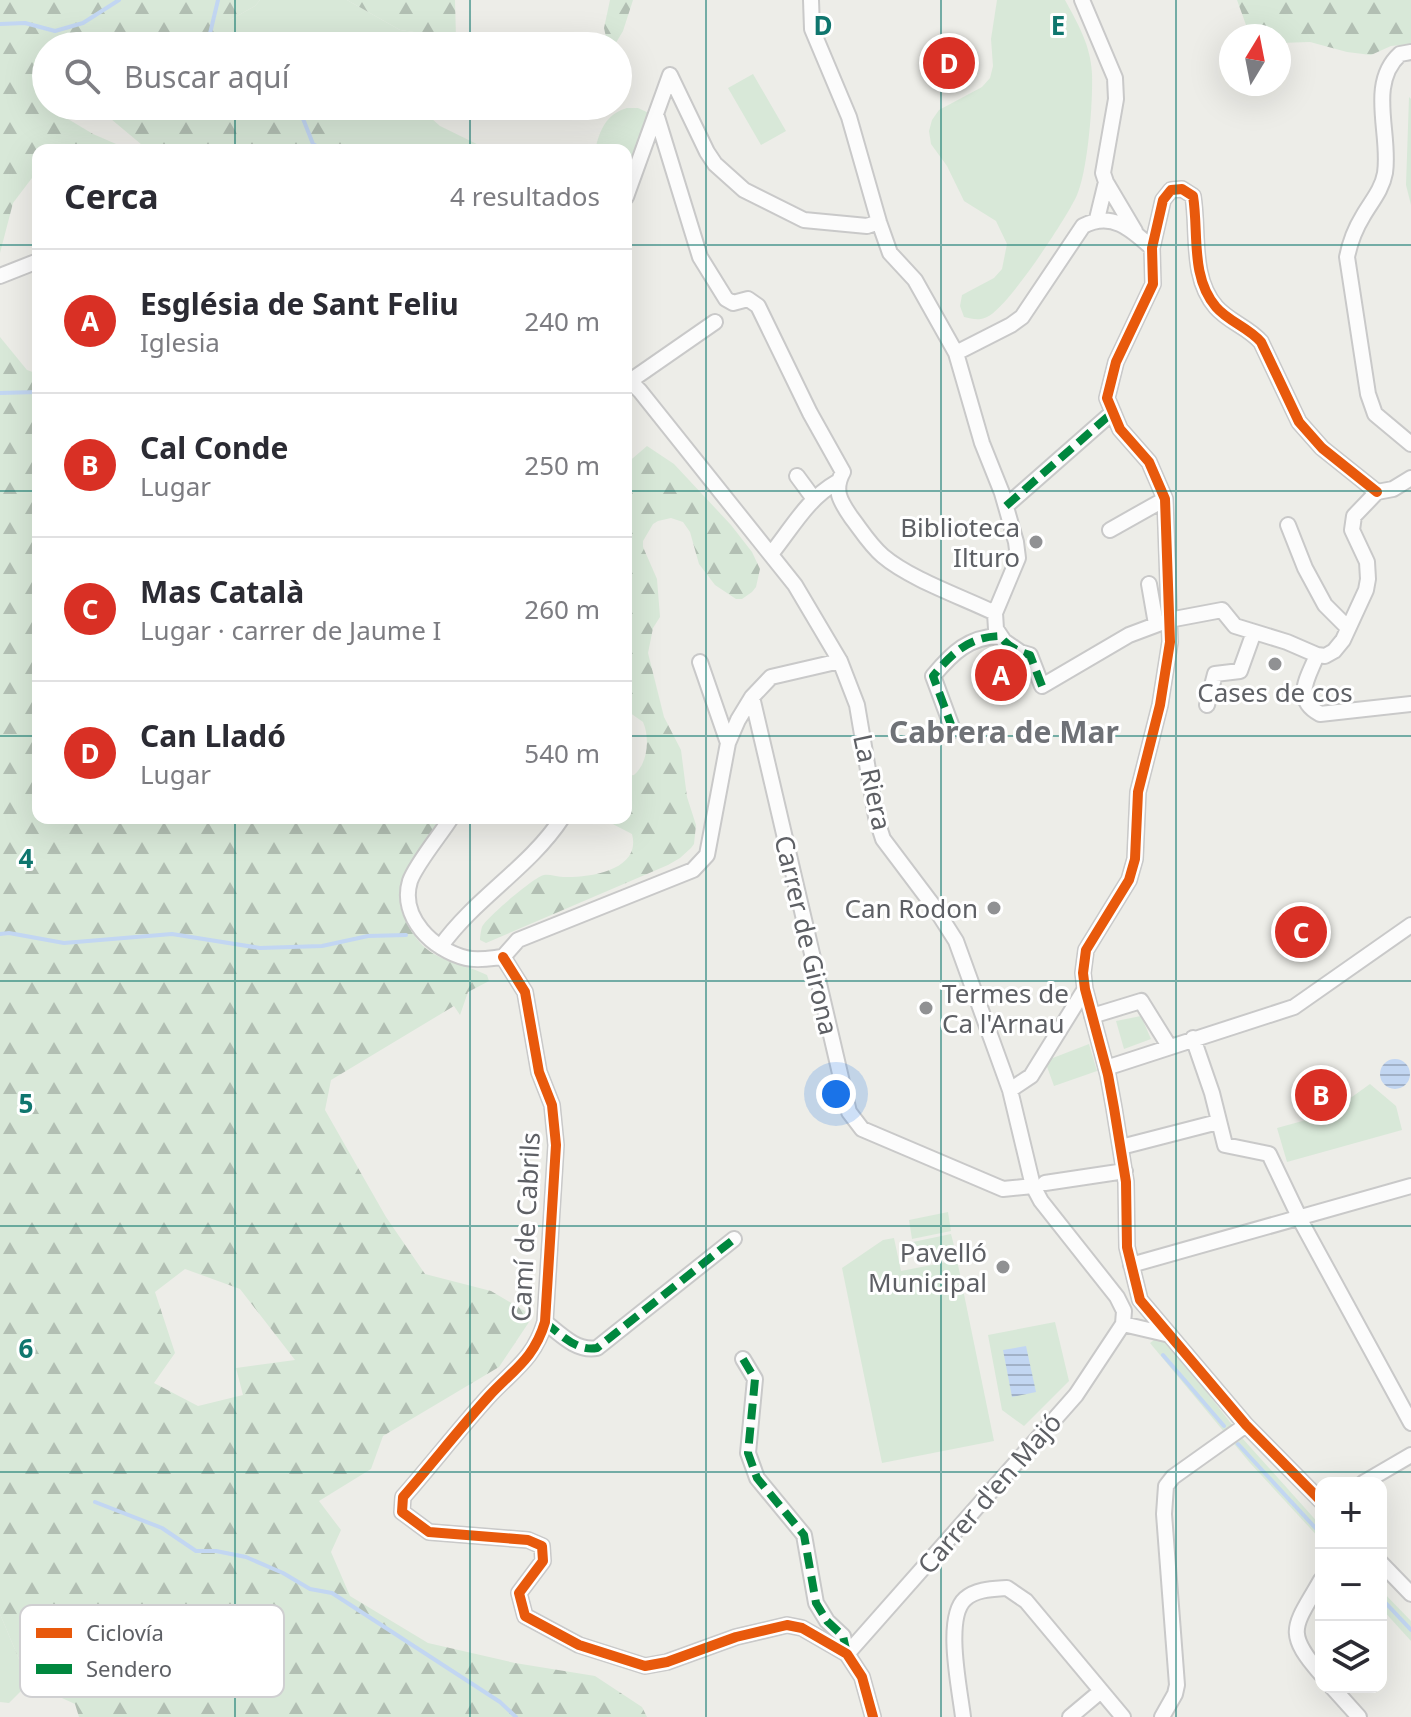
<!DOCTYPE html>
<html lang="es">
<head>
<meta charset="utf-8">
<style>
	body { margin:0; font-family:"Noto Sans",sans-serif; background:#f7f7f7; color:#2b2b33 }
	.controls { position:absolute; right:24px; bottom:24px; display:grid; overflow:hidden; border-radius:16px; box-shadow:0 8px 32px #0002 }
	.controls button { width:72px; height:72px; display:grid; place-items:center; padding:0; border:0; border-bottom:2px solid #e1e1e2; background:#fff; color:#2b2b33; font:40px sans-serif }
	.compass { position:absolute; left:1219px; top:24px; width:72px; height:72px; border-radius:50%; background:#fff; box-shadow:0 8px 32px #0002; rotate:10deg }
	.you { position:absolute; left:836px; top:1094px; width:28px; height:28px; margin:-20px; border:6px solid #fff; border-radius:50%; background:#1a73e8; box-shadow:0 0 0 12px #1a73e833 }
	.badge { display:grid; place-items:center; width:52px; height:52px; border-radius:50%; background:#d93025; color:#fff; font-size:26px; font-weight:700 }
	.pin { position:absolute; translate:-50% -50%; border:4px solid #fff; box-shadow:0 2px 8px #0006 }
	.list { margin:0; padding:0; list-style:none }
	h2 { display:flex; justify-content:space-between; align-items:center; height:104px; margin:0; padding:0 32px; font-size:34px }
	h2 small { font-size:26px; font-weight:400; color:#7c7c81 }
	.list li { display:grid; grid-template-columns:52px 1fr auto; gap:24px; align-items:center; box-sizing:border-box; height:144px; padding:0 32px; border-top:2px solid #e1e1e2 }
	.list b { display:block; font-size:30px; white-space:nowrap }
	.list p { margin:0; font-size:26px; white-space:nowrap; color:#7c7c81 }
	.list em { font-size:26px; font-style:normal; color:#7c7c81 }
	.icon { flex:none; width:44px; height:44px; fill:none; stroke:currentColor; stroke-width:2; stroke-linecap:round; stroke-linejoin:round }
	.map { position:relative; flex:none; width:1411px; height:1717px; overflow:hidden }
	.search { position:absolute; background:#fff; box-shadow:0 8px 32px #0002; left:32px; top:32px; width:600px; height:88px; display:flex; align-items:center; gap:20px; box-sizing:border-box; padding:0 28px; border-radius:44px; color:#7c7c81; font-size:30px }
	.panel { position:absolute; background:#fff; box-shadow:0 8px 32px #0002; left:32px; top:144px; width:600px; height:680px; border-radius:16px }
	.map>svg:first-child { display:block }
	.green { fill:#d8e8d8 }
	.forest { fill:url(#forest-firs); fill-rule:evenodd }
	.water { fill:url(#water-rules) }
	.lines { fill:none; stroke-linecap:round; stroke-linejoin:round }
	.stream { stroke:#c2d6f2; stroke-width:4 }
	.minor-casing { stroke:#c9c9c9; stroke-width:18 }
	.minor { stroke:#fcfcfc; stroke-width:14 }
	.quiet { stroke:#00873e; stroke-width:8; stroke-dasharray:16 8; stroke-linecap:butt }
	.cycleway-casing { stroke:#fff; stroke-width:15 }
	.cycleway { stroke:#e8590c; stroke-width:10 }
	.grid { fill:none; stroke:#0f766e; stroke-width:2; stroke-opacity:0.55 }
	.poi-dot { fill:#909193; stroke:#fff; stroke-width:3 }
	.labels { text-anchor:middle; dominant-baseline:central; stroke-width:6; stroke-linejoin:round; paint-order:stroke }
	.poi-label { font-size:26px; fill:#5e6065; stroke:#fff; text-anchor:end }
	.street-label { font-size:26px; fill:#5e6065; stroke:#fff }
	.quarter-label { font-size:30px; font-weight:bold; fill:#6f7277; stroke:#fff }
	.key { fill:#fff; stroke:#cfcfd1; stroke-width:2 }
	.key-label { font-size:22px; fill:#5e6065 }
	.grid-label { font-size:26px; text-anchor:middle; font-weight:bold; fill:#0f766e; stroke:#fff; stroke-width:6; stroke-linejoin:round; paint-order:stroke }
</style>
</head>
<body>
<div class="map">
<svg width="1411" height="1717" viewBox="0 0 1411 1717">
	<defs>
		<pattern id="forest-firs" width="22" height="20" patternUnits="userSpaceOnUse" patternTransform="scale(2)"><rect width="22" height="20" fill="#d8e8d8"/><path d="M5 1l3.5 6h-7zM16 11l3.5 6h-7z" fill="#b2bfb3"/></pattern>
		<pattern id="water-rules" width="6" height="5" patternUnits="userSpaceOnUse" patternTransform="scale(2)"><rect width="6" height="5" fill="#c2d6f2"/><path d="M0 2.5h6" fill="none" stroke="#a1b1c8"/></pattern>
	</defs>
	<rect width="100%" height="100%" fill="#edede8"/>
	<path class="green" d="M260,0H347L400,30L456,38V46H250L230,30V20L255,6Z
		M997,0H1065C1078,24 1091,46 1092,74C1093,102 1088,170 1077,195C1068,216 1007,309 987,317C979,321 972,319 964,317L960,306L962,295L994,278L1002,269L1007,244L996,221L964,201L947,166L931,144L929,131L932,120L939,110L982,87L990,78L993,66L991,39Z
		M753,74L786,131L761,145L728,88Z
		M318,106H433L431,118L440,126L489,150H352L336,134Z
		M627,108H638L651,114L626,182V150H595C600,130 606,114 627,108Z
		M1141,1016L1151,1039L1124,1049L1116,1021Z
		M1089,1044L1097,1071L1054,1086L1045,1061Z
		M1370,1084L1396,1106L1402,1130L1287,1162L1277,1128L1328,1114Z
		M948,1212L951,1231L912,1239L909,1220Z
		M951,1234L956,1253L917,1262L913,1242Z
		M894,1238L901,1271L957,1260L994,1441L882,1463L842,1268L883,1240Z
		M1055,1322L1069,1381L1024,1426L1002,1410L988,1335Z
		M1162,1334L1243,1439L1321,1526V1540L1250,1463L1150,1343Z
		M1381,1590L1411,1621V1641L1381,1608Z
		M0,1614L29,1683L9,1703L0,1702Z"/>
	<path class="forest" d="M0,0H260L255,6L230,20V30L250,46H46V106H71L68,119L93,134L130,150H38V170L13,203L0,253Z
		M347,0H455L456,38L400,30Z
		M610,0H633L623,31L614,46H608L604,28Z
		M1237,0H1411V44L1391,46L1371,55L1347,52L1310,42L1279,43V36H1250Z
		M1409,97L1411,99V205L1406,185Z
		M109,106H318L337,134L352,150H148L111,119L112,113Z
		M0,337L27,370L38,374V818H445C435,840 414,858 403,880C398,889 399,908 404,917C426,964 447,956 487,975L489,981L468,992L460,1015L454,1006L331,1080L325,1110L386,1217L425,1274L491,1291L533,1316L499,1367L383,1436L371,1469L319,1501L341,1530L331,1552L350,1596L428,1643L515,1663L595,1676L642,1707L647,1717H79L75,1704L29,1683L0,1614ZM185,1269L240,1289L295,1360L236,1368L243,1395L198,1406L154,1383L175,1353L155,1292Z
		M647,446L674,464L731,525L752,552L760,569L756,587L752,592L742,599H736L715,585L699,564L690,532L683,522L671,518L658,521L653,524L643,541V547L657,579L660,617L653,628L648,653L664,717L681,750L687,797L696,825L694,844L691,848L680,858L668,865L486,943L480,940C480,937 481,930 482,927C485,919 535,876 544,875C550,874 556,877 563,877C587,878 642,871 632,834L601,818H626V776L634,775C648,763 650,738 643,722L626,710V464Z"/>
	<path class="water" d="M1380 1074a15 15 0 1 1 30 0a15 15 0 1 1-30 0Z
		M1026,1346L1036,1392L1012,1397L1003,1350Z"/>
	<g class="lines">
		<path class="stream" d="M0,24L25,23L55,31L83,23L119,0
			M207,46L218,0
			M298,106L313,144L323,150
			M0,393L38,392
			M0,934L9,933L64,943L172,934L260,948L322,946L368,936L406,935
			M1163,1355L1224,1426
			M1238,1444L1321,1534
			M95,1502L162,1528L196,1551H216L246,1557L283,1573L310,1589L332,1593L500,1702L516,1717
			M1381,1598L1411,1630"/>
		<defs>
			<path id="minor" d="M811,0L812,29L849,117L879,222L890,253L915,280L956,353L982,443L1002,493L1016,542L1018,558L995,613L996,629L1004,641L1020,652L1030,655L1042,686L1129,635L1169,620L1222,610L1235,626L1287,642L1317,655L1325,656L1334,651L1343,640L1366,590L1368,579L1367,562L1352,530L1354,516L1377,492L1393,489L1411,478
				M1082,0L1115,78L1116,99L1103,173L1106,182L1135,231
				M1411,52L1400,54C1367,84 1391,134 1385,173C1382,190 1371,202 1363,216C1355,229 1350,242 1347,257L1368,394L1375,414L1411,444
				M670,75L707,152L715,164L744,190L804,220L867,226L879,222
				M657,117L700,257L726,299L733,303L748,299L758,306L810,413L843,472C833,490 840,501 851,517C861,530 870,545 883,556C910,579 962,597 995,613
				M626,197L670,75
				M1097,219L1106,182
				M0,276L38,261
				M956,353L1011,325L1022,317L1083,226C1112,211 1131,229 1152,248
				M626,377L640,391L795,585L840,661L857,705L876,817L883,839L935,908L956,941L1010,1090L1033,1186L1041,1201L1117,1297L1124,1311L1123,1324
				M630,381L715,322
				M797,476L814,499
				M1006,506L1113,412
				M1288,525L1305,568L1325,605L1347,627
				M1110,530L1165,499
				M771,554C792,528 807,499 837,482
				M1149,584L1156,624
				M1317,655C1308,678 1292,699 1320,714L1411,704
				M700,662L728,743
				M752,697L849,1112L862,1129L1003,1189L1033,1186
				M1207,705L1215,674L1240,671L1254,632
				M953,730L933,676C953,652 969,637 1000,636
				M451,818C441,834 416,864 410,881C399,917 433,950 466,958C478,961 492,958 503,957
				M441,946C475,898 529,868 562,818
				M503,957L525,992L539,1072L552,1105L556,1145L545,1322C534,1359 513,1370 489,1396C459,1429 432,1464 403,1497L402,1512L429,1532L528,1540L542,1546L543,1561L519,1593L525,1616L579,1645L645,1666L667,1662L736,1637L787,1625L802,1628L847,1654L862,1677L873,1717
				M503,957L518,940L693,870L707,855L728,743L738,720L752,697L771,677L840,661
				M1092,1016L1141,1001L1169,1046
				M1193,1038L1212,1093L1225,1145L1269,1154L1303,1225L1411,1423
				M1106,1068L1294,1007L1411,925
				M1010,1090L1031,1076L1085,989
				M1121,1147L1218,1122
				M1045,1183L1125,1171
				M1131,1265L1411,1186
				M545,1322C560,1334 577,1352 597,1348L734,1239
				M1123,1324L1170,1335
				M743,1359L755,1379L748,1453L757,1478L804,1535L816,1603L827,1621L843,1636L847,1654
				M1363,1483L1411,1455
				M1321,1501L1246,1425L1140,1300L1127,1247L1126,1182L1114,1108L1108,1075L1085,989L1083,973L1086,950L1129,880L1135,859L1138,792L1160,705L1170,642L1165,499L1149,462L1120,429L1107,398L1116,362L1153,284L1152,248L1163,200L1171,190L1182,189L1193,196C1199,232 1190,277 1216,307C1229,322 1248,327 1261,342L1299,422L1322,448L1377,492
				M1381,1563L1411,1594
				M1321,1580C1295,1626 1283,1631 1321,1674
				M847,1654L1076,1395L1123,1324
				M1332,1687L1359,1717
				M963,1717C960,1690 944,1618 965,1599C976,1589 993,1589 1007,1588L1026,1601L1123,1717
				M1070,1717L1101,1691
				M1162,1717L1175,1694L1177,1685L1164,1514L1166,1486L1173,1477L1246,1425"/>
		</defs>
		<use href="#minor" class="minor-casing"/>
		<use href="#minor" class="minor"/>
		<path class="quiet" d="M1006,506L1113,412
			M953,730L933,676C953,652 969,637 1000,636C1007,646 1019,652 1030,655L1042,686
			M545,1322C560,1334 577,1352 597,1348L734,1239
			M743,1359L755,1379L748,1453L757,1478L804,1535L816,1603L827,1621L843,1636L847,1654"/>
		<defs>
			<path id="cycleway" d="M503,957L525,992L539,1072L552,1105L556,1145L545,1322C534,1359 513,1370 489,1396C459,1429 432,1464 403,1497L402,1512L429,1532L528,1540L542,1546L543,1561L519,1593L525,1616L579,1645L645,1666L667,1662L736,1637L787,1625L802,1628L847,1654L862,1677L873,1717
				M1321,1501L1246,1425L1140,1300L1127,1247L1126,1182L1114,1108L1108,1075L1085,989L1083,973L1086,950L1129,880L1135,859L1138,792L1160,705L1170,642L1165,499L1149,462L1120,429L1107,398L1116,362L1153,284L1152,248L1163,200L1171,190L1182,189L1193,196C1199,232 1190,277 1216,307C1229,322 1248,327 1261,342L1299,422L1322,448L1377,492"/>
		</defs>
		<use href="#cycleway" class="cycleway-casing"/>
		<use href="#cycleway" class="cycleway"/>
	</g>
	<path class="grid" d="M235,0V46M470,0V46M706,0V1717M941,0V1717M1176,0V1717M235,106V150M470,106V150M0,245H38M626,245H1411M0,491H38M626,491H1411M0,736H38M626,736H1411M235,818V1717M470,818V1717M0,981H1411M0,1226H1411M0,1472H1411"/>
	<g class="poi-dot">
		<circle cx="1036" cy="542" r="8"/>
		<circle cx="1275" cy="664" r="8"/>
		<circle cx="994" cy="908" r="8"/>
		<circle cx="926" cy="1008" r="8"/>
		<circle cx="1003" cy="1267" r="8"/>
	</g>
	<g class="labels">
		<g class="poi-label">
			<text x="1020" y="527">Biblioteca<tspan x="1020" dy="30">Ilturo</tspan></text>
			<text x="1275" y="692" text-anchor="middle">Cases de cos</text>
			<text x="978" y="908">Can Rodon</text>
			<text x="942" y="993" text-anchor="start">Termes de<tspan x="942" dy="30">Ca l'Arnau</tspan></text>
			<text x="987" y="1252">Pavelló<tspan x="987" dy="30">Municipal</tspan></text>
		</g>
		<g class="street-label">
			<text transform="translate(873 782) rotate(78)">La Riera</text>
			<text transform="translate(807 935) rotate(77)">Carrer de Girona</text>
			<text transform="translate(525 1227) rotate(-87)">Camí de Cabrils</text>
			<text transform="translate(989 1493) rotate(-49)">Carrer d'en Majó</text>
		</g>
		<g class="quarter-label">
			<text x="1004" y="731">Cabrera de Mar</text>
		</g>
	</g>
	<rect x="20" y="1605" width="264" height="92" rx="12" class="key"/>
	<rect x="36" y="1628" width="36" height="10" fill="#e8590c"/>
	<rect x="36" y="1664" width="36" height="10" fill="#00873e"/>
	<g class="key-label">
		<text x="86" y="1641">Ciclovía</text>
		<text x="86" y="1677">Sendero</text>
	</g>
	<g class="grid-label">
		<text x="823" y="35">D</text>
		<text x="1058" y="35">E</text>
		<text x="26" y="868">4</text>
		<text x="26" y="1113">5</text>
		<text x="26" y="1358">6</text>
	</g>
</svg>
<div class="controls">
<button>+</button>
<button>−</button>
<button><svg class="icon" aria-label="layers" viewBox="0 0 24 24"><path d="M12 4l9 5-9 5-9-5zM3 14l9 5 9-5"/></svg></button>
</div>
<svg class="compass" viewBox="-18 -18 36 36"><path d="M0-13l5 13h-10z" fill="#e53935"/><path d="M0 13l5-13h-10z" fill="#7c7c81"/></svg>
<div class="you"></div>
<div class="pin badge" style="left:1001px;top:675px">A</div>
<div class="pin badge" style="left:1321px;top:1095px">B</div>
<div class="pin badge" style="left:1301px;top:932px">C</div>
<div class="pin badge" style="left:949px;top:63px">D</div>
<div class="search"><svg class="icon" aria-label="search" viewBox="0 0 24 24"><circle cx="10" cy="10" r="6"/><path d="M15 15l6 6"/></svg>Buscar aquí</div>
<section class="panel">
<h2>Cerca<small>4 resultados</small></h2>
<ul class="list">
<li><span class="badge">A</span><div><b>Església de Sant Feliu</b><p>Iglesia</p></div><em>240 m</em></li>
<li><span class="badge">B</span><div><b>Cal Conde</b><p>Lugar</p></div><em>250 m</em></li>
<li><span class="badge">C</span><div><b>Mas Català</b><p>Lugar · carrer de Jaume I</p></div><em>260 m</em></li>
<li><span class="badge">D</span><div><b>Can Lladó</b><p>Lugar</p></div><em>540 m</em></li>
</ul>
</section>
</div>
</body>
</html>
